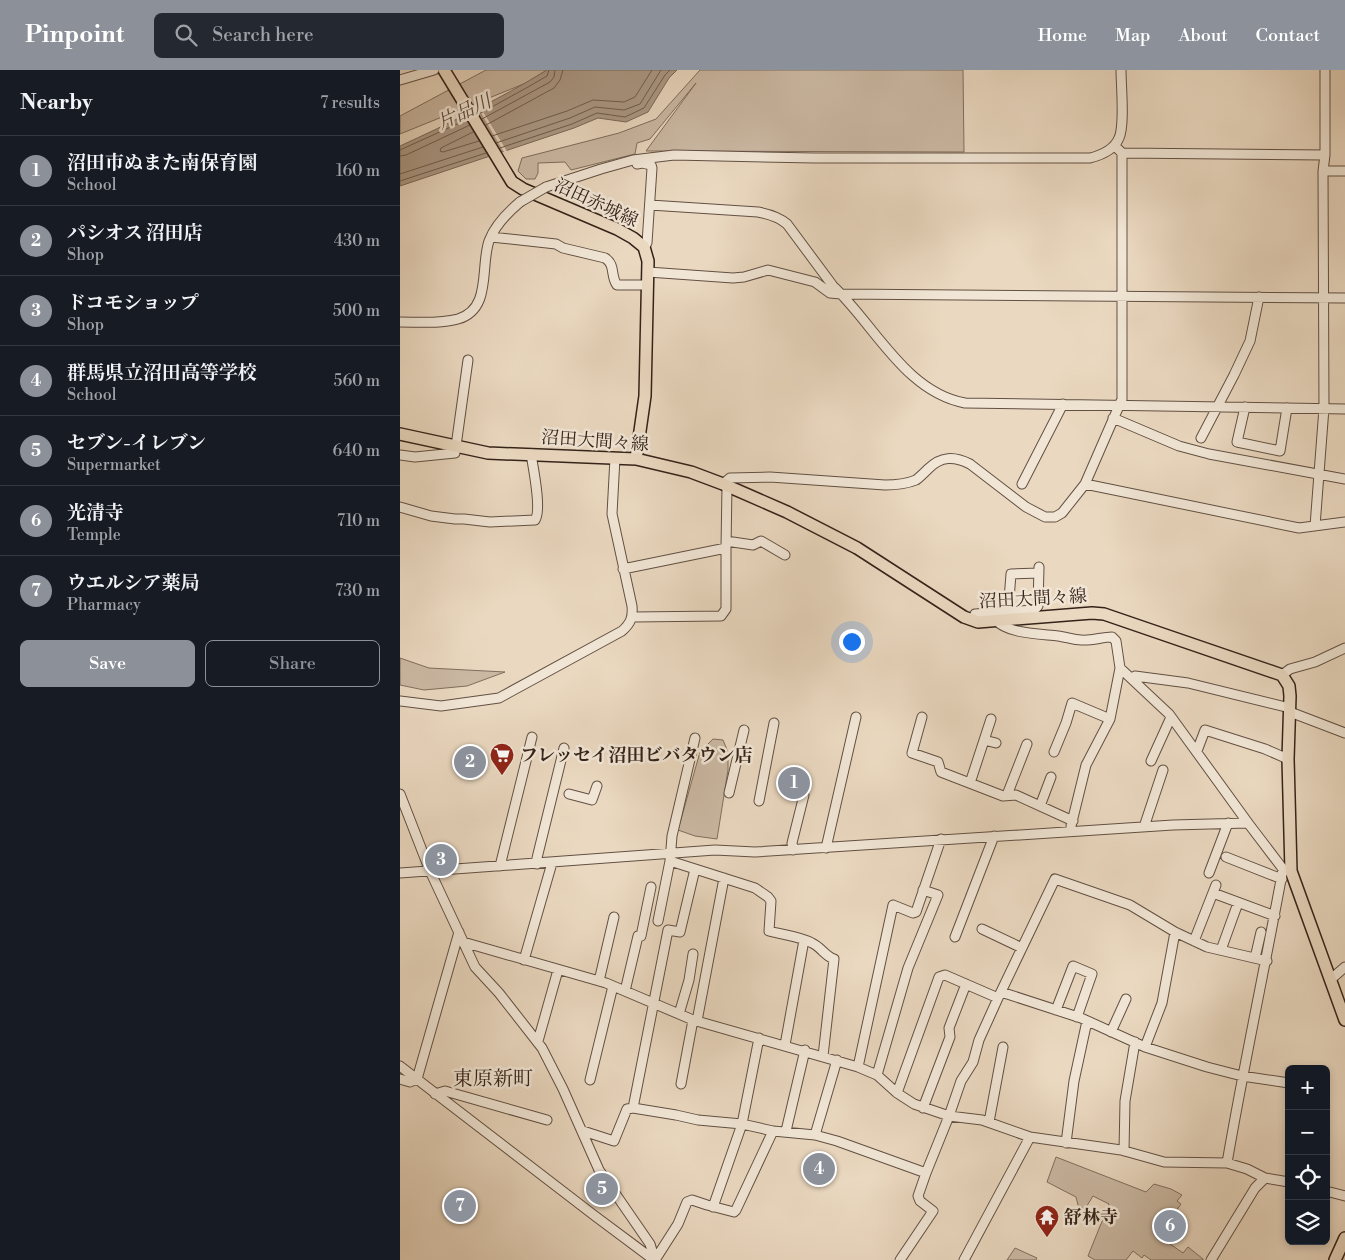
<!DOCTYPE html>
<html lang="en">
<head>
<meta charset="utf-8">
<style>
	body { margin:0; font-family:"Libre Bodoni","Noto Serif JP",serif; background:#242831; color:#f1f3f6 }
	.controls { position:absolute; right:15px; bottom:15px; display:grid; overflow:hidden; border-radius:8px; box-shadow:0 2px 8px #0003 }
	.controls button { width:45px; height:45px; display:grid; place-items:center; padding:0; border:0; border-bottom:1px solid #363941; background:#171b24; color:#f1f3f6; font:25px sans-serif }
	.you { position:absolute; left:451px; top:571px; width:18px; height:18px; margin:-12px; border:4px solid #fff; border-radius:50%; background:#1a73e8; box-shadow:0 0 0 8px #1a73e833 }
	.badge { display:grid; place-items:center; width:32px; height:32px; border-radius:50%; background:#8c9099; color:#fff; font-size:16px; font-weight:700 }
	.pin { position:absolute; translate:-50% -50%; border:2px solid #fff; box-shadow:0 1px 5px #0006 }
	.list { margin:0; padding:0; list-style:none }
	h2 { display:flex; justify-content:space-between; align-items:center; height:65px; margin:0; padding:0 20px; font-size:21px }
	h2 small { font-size:16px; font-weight:400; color:#9ea1a6 }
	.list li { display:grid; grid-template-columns:32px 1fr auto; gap:15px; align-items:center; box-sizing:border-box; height:70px; padding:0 20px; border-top:1px solid #363941 }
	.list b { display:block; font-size:19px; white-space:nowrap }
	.list p { margin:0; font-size:16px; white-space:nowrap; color:#9ea1a6 }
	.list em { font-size:16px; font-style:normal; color:#9ea1a6 }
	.actions { display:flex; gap:10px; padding:15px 20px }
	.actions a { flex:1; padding:11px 0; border:1px solid #8c9099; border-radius:8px; text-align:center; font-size:18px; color:#8c9099 }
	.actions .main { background:#8c9099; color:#fff }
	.icon { flex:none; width:28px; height:28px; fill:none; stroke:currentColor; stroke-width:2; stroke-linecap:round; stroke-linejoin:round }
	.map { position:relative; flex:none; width:945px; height:1190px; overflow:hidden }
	header { display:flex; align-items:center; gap:30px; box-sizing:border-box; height:70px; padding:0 25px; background:#8c9099; color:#fff }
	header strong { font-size:24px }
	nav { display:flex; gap:28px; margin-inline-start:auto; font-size:18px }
	.search { width:350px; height:45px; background:#242831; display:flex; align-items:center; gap:12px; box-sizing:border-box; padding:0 18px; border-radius:8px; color:#9ea1a6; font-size:19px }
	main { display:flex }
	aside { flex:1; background:#171b24 }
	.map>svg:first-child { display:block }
	.green { fill:#cbb9a4; stroke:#806e5e }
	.water { fill:#ac9a87; stroke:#7c6a5b }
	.pier { fill:#ead8c0 }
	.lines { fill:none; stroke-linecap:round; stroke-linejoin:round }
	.shore { stroke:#705e50; stroke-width:1 }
	.minor-casing { stroke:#625043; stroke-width:11 }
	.major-casing { stroke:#342219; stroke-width:14 }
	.minor { stroke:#f1e6d6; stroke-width:9 }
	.major { stroke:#ead8c0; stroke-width:11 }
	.minor-bridge-casing { stroke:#625043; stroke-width:11; stroke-linecap:butt }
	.minor-bridge { stroke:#f1e6d6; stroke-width:9 }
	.labels { text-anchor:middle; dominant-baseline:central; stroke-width:5; stroke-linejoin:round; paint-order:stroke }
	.street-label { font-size:18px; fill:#342219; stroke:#f1e6d6 }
	.poi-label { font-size:18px; font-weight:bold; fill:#342219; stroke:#f1e6d6; text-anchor:start }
	.water-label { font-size:19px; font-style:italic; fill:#5e4c40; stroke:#f1e6d6 }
	.quarter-label { font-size:20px; fill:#342219; stroke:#f1e6d6 }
</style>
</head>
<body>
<header>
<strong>Pinpoint</strong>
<div class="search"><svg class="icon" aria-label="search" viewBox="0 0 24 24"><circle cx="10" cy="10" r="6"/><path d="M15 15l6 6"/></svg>Search here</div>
<nav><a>Home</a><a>Map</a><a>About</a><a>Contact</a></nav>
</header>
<main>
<aside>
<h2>Nearby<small>7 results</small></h2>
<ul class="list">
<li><span class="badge">1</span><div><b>沼田市ぬまた南保育園</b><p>School</p></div><em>160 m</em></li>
<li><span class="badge">2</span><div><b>パシオス 沼田店</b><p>Shop</p></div><em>430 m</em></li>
<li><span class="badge">3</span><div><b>ドコモショップ</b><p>Shop</p></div><em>500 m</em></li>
<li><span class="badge">4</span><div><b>群馬県立沼田高等学校</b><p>School</p></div><em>560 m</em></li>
<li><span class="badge">5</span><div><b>セブン-イレブン</b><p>Supermarket</p></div><em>640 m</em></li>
<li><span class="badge">6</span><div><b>光清寺</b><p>Temple</p></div><em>710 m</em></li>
<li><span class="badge">7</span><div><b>ウエルシア薬局</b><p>Pharmacy</p></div><em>730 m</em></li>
</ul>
<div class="actions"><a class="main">Save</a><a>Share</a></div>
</aside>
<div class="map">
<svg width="945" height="1190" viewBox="0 0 945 1190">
	<rect width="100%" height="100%" fill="#ead8c0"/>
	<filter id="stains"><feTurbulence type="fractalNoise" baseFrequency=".004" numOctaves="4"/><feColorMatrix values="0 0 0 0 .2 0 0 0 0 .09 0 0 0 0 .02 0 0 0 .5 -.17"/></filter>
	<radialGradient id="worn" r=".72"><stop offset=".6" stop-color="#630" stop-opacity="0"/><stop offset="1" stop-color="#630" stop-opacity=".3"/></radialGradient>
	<path class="green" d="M86,0H147L126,13L0,64V46Z
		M300,0H563L564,82L246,81L296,13L250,69L237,73L235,84L171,100L165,92L138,93V103L135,109H126L118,101L122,88L219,63L256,49Z
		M0,588L29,598L105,602L67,616L24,620L0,615Z
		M313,669L323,670L328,682V700L317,769L295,766L278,760L300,682Z
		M656,1087L746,1122L754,1114L771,1119L782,1125L777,1131L781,1134L773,1145L765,1141L756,1160L772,1169L770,1174L783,1183L788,1177L803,1189V1190H751L744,1185L742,1188L733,1181L726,1190H695L688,1186L709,1134L693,1126L685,1139L678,1135L676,1127L647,1112Z
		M615,1178L637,1188L636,1190H607Z"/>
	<path class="water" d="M147,0H277L269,8L248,42L226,52L198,48L174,58L0,116V76C50,53 100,29 147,0Z"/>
	<path class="pier" d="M79,35L108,83L105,84L77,36Z"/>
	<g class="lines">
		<path class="shore" d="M79,44L128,17L147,6L149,0
			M82,49L150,12L154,7L155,0
			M86,55L154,18L160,10L163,0
			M73,62L41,78L40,81L43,82L79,71
			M92,66L167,41L193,30L224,32L235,27L252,0
			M96,73L170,48L195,37L224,40L240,34L261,0
			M100,78L172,54L197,43L225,47L244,38L265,5L270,0
			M0,80L66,50
			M0,86L6,85L70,55
			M0,104L83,77
			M0,111L86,83"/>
		<defs>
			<path id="minor" d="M0,10L34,0
				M718,79L722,83L925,85
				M237,94L242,93L251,95L252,98L247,173L244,177
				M923,101H945
				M146,117L201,99L233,90L274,85L414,88H690C702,85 714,80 719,68C725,55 721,16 721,0
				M250,135L358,142C369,144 379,147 387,154L433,216C474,254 505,322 565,333L945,339
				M91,167L156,174L163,178L205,188C216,195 210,206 217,215H247
				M248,202L333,208L344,207L368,200L415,212L430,223L441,224L945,228
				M0,252C18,252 40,254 58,249C92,239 80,197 89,171C95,155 107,143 120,132
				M845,337L837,372L880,381L887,338
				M713,348L779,376L809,384L945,409
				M801,368L834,305L850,271L859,227
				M0,385L15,387L55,383L68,290
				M323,414L330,408L370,407L485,415C496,415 506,414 516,410C520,407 524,403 528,399C541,386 554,386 570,394L626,437L645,447H655L662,443L685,414L722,329V83
				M622,414L663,334
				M685,414L899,458L945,452
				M0,437L31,446L55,449H64L90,452L135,450C142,440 133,397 131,384
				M915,456L924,338L923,101L925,85V0
				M326,471L353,475L361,471L385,485
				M223,499L326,478L327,416
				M608,542L611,504L639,503
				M233,547L321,546L326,539V478
				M573,550L575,544L634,540L638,536L639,497
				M596,550C607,564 642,564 658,566C666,567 674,570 681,570C692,571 702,567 712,567L716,571L720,598L769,644L848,753
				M882,605L890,599L915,592L945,578
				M732,608L735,606L788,613L890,638
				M0,631L41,636L99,628L222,561C231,553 233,547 232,536L212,444L215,388
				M890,642L945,663
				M522,647L512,683L538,692L541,702L603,726L616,725L673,751
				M295,668L272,766L270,791L355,818L368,827L371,831L369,861C383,865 399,866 412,873C421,877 425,886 434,889L423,986
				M584,670L596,673
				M797,681L805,660L865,679L888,689
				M654,682L666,653L672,633L710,649
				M751,691L771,647
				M570,713L591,649
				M329,723L344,660
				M0,724L30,801L75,897L99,923L142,978L163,1019L199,1100L250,1174L255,1190
				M169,724L192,730L197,716
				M607,725L627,674
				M359,731L374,653
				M640,736L651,707
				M671,756L686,695L710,649L720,598
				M744,757L763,700
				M426,778L456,647
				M393,780L392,773L404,725
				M826,787L882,809
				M137,794V788L164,678
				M100,796L132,667
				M0,803L315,780L355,782L773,755L848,753L883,799L891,801
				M809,803L828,753
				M813,823L875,846
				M258,851L270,791
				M582,859L622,878
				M555,867L594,766
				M794,871L816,815
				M63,872L206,913L293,950L458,997L477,1005L497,1023L514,1034L549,1046L582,1050L630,1067L721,1080L764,1092L827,1093L847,1099L865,1108L889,1112
				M821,880L838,833
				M855,888L861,862
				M124,890L152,793
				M930,910L945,897
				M199,911L214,847
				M225,921L238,866H241L251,817
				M601,922L681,948L745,977L807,997L842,1006L889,1013
				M656,940L673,896L692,904L677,947
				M279,944L289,910L293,884
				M297,951L324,808
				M711,962L726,929
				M138,971L158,900
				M385,975L404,870
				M745,977L762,933L775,862
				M0,996L195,1146L254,1190
				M458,997L493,835L513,843L516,842L541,769
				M477,1005L508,898L538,825L523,820
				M0,1009L10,1012L17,1009L59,862
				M190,1010L213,916
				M281,1014L293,950
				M497,1023L539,907L545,905L598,928
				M35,1024L45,1021L147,1050
				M233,1038L268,860L280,862L295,799
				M523,1038L550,967L549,958L566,914
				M589,1052L603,977
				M183,1061L214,1071L227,1039L233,1038L276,1045L298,1050L342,1054L373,1061L415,1065L437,1071L526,1103
				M386,1061L405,980
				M415,1065L437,990
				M666,1073L674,1011L687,951
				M724,1081L725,1031L735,972
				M827,1093C844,994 865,897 883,799
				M926,1121L945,1126
				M313,1137L342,1054L359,968
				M255,1190L278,1154L287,1132L292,1130L307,1135L334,1142L336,1140L373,1061
				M500,1190L533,1141L520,1131L518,1126L526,1103L549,1046L561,1011L573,992L579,970L598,928L655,809L730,835L775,862L807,877L867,891
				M564,1190L630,1067
				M811,1190L855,1118L865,1108"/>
			<path id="major" d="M44,0L112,112L123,119L217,159L233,168L244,177L248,191L245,326L236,389
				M0,364L88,383L236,389L291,402L323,414L387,442L457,478L564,547L578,552L692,543L704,544L882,605L889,616L890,626L888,689L891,801L945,950
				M935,1190L945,1168"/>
		</defs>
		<use href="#minor" class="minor-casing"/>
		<use href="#major" class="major-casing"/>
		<use href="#minor" class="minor"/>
		<use href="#major" class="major"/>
		<defs>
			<path id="minor-bridge" d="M120,132L146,117"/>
		</defs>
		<use href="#minor-bridge" class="minor-bridge-casing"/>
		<use href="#minor-bridge" class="minor-bridge"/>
	</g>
	<defs>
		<symbol id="supermarket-pin" viewBox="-11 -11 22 30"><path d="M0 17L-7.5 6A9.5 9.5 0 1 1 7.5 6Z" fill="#8f2418" stroke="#f1e6d6"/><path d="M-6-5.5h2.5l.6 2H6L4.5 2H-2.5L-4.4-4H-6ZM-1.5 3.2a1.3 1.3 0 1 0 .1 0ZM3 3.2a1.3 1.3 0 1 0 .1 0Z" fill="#fff"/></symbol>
		<symbol id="temple-pin" viewBox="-11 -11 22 30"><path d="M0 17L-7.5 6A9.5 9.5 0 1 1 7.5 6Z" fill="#8f2418" stroke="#f1e6d6"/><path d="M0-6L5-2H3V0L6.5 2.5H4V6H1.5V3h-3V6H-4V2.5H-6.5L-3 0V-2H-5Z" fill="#fff"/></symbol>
	</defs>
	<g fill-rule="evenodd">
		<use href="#supermarket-pin" x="88" y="671" width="28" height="38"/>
		<use href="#temple-pin" x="633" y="1133" width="28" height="38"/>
	</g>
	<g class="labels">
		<g class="street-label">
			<text transform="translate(196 133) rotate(25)">沼田赤城線</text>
			<text transform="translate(195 371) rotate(4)">沼田大間々線</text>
			<text transform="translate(633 529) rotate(-3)">沼田大間々線</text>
		</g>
		<g class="poi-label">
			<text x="120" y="685">フレッセイ沼田ビバタウン店</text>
			<text x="664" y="1147">舒林寺</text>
		</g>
		<g class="water-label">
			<text transform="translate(64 42) rotate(-25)">片品川</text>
		</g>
		<g class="quarter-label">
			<text x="93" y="1009">東原新町</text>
		</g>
	</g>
	<rect width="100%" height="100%" filter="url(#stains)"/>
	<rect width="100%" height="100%" fill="url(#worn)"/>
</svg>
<div class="controls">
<button>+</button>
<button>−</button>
<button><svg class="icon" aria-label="locate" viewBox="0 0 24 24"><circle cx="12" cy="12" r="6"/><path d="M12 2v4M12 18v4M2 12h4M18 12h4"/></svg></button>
<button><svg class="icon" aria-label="layers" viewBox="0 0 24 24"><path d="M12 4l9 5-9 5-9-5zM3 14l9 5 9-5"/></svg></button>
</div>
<div class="you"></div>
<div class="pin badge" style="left:394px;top:713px">1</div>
<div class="pin badge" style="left:70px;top:692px">2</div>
<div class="pin badge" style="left:41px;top:790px">3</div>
<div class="pin badge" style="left:419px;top:1099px">4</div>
<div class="pin badge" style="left:202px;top:1119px">5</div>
<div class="pin badge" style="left:770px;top:1156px">6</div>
<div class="pin badge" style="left:60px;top:1136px">7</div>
</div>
</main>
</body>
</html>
